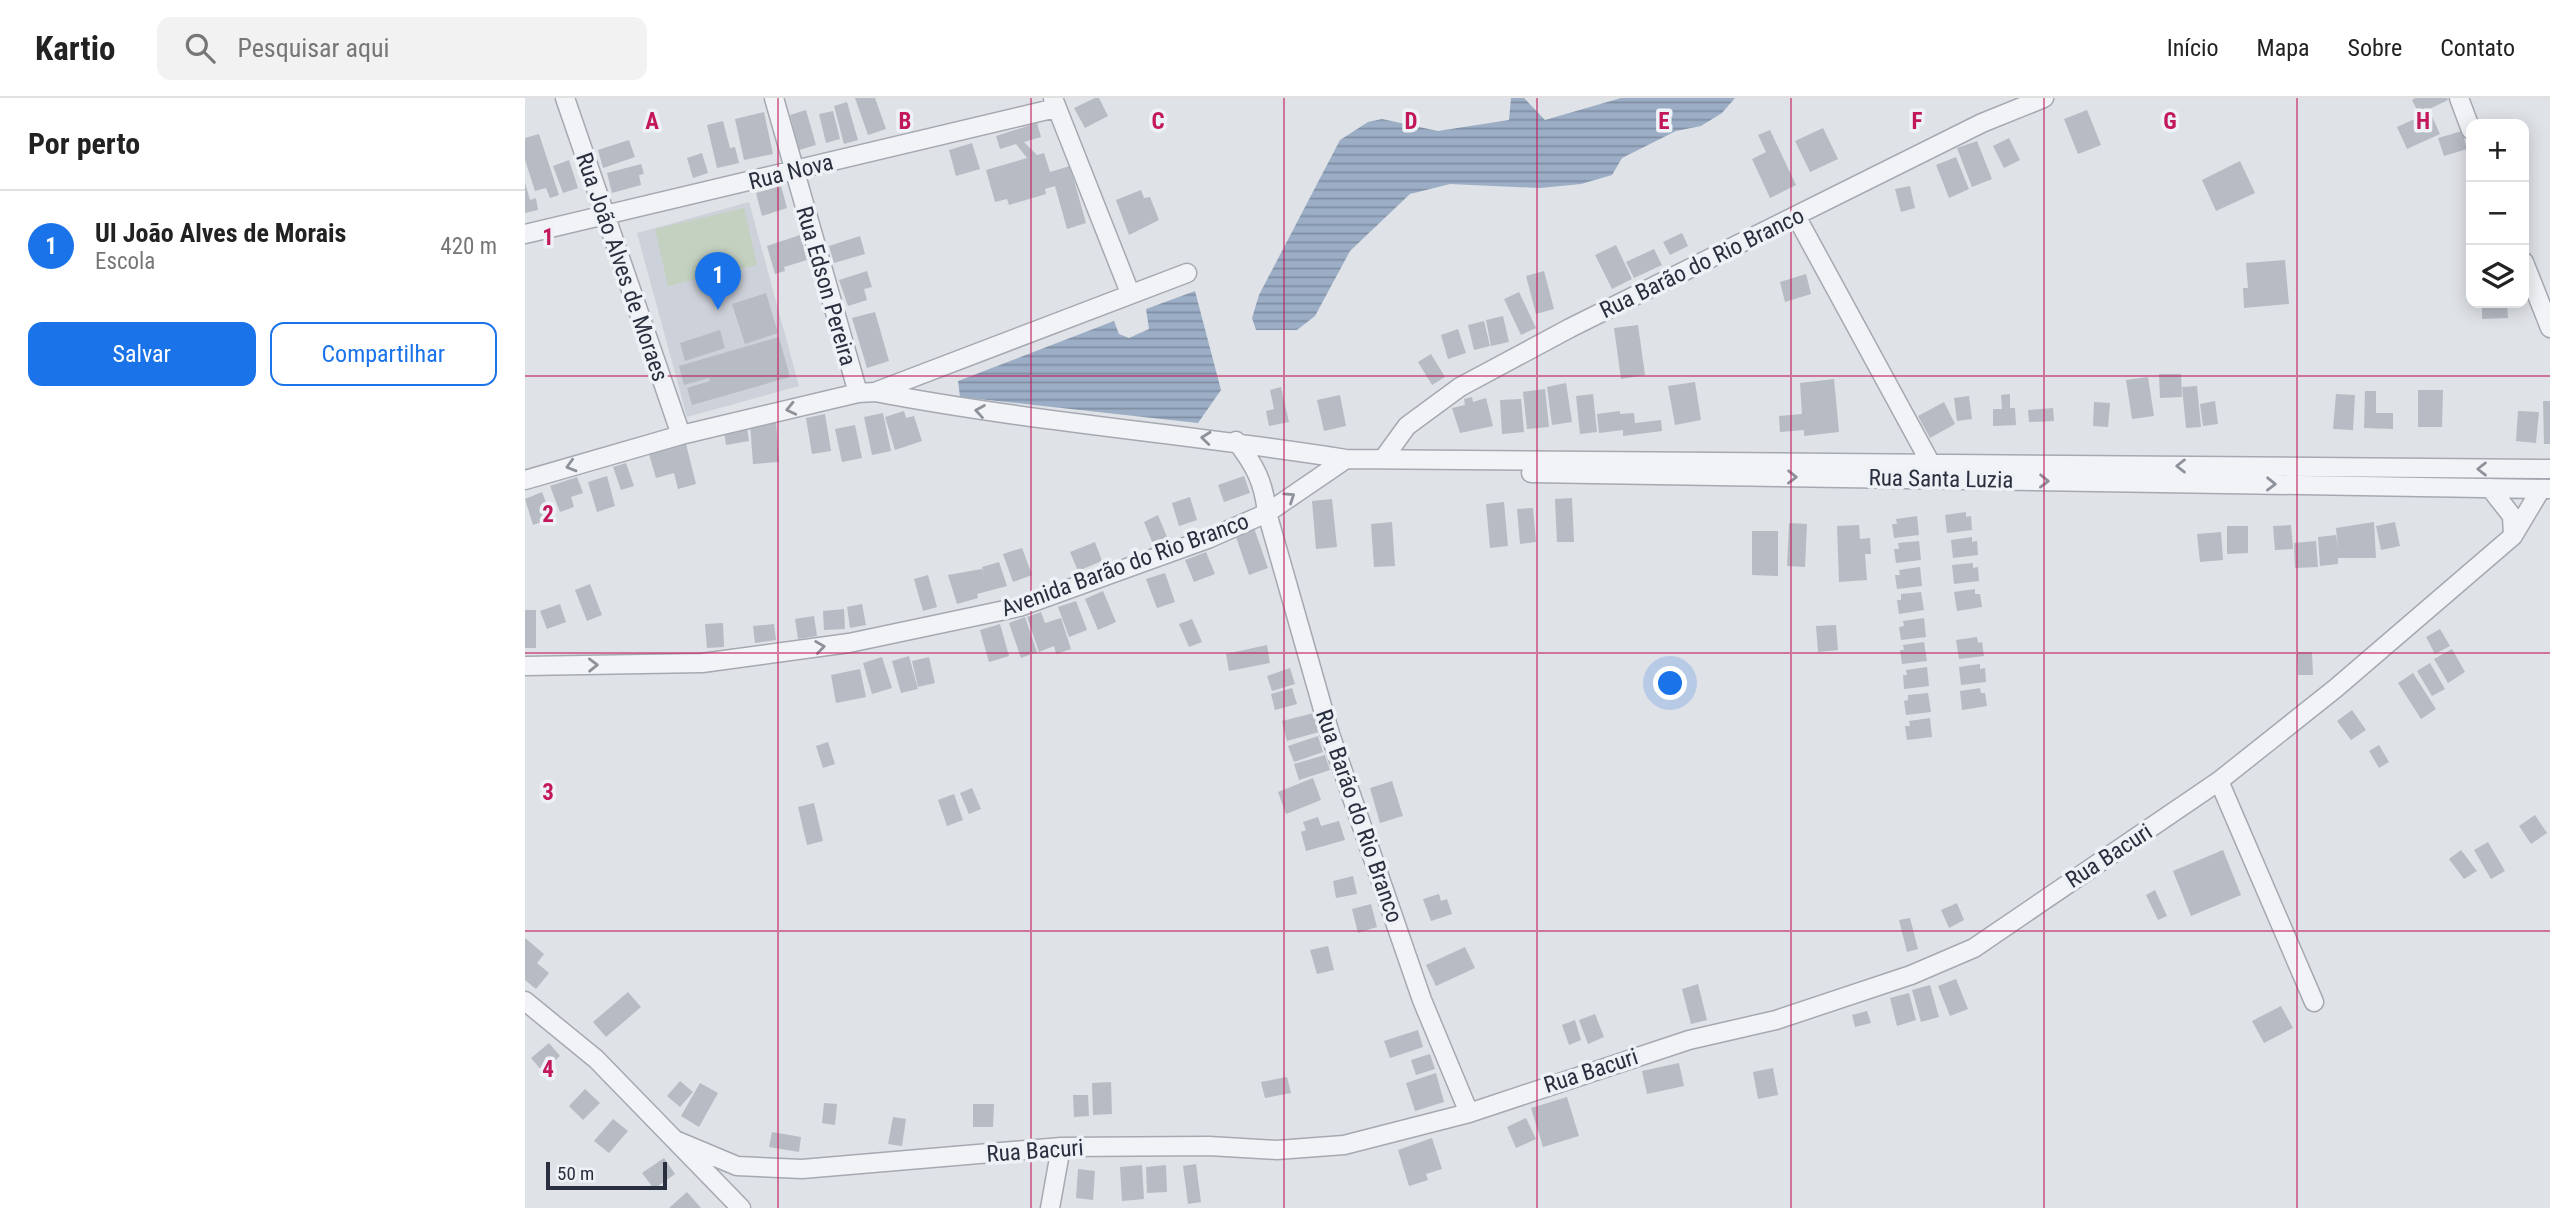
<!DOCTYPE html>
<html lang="pt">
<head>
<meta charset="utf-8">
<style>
	body { margin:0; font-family:"Roboto Condensed",sans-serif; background:#f2f2f2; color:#222 }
	.controls { position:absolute; right:21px; top:21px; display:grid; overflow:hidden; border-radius:14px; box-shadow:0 4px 18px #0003 }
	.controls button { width:63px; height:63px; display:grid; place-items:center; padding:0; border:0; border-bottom:2px solid #e0e0e0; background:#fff; color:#222; font:35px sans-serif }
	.scale { position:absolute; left:21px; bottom:18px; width:121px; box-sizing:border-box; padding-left:7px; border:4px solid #292f3e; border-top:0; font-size:19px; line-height:24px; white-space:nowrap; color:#292f3e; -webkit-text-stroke:5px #eef1f5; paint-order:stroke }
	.you { position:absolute; left:1146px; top:586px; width:24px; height:24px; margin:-18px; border:5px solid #fff; border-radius:50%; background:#1a73e8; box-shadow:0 0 0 10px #1a73e833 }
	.badge { display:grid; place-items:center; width:46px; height:46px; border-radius:50%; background:#1a73e8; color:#fff; font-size:23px; font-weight:700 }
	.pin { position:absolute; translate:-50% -58px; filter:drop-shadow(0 2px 4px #0008) }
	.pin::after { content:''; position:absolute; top:37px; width:24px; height:21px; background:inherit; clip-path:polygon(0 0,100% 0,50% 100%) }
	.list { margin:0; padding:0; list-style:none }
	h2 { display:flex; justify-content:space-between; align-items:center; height:91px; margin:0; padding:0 28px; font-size:30px }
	h2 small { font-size:23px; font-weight:400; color:#767676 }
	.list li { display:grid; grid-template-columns:46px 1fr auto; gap:21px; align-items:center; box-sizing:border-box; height:112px; padding:0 28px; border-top:2px solid #e0e0e0 }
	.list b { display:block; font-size:26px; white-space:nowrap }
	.list p { margin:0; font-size:23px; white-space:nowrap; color:#767676 }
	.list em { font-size:23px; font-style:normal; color:#767676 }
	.actions { display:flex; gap:14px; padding:21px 28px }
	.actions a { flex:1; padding:16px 0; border:2px solid #1a73e8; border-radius:14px; text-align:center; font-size:24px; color:#1a73e8 }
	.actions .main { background:#1a73e8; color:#fff }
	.icon { flex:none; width:38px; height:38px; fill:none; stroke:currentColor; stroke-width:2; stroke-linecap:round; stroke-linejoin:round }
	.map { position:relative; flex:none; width:2025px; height:1110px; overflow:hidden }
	header { display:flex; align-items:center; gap:42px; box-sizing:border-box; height:98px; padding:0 35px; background:#fff; border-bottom:2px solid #e0e0e0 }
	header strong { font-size:33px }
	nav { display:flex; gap:38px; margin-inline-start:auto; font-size:24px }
	.search { width:490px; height:63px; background:#f2f2f2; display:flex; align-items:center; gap:18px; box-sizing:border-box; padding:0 24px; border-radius:14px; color:#767676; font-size:26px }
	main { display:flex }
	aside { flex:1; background:#fff }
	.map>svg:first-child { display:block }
	.built { fill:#cdd1d9 }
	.pitch { fill:#c4d1c1 }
	.water { fill:url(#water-rules) }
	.building { fill:#b7bbc4 }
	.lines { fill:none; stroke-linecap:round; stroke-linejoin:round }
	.street-casing { stroke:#a5a9b1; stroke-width:21 }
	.street { stroke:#f1f3f6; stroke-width:18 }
	.oneway { stroke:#8d919a }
	.grid { fill:none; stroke:#c2185b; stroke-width:2; stroke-opacity:0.55 }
	.labels { text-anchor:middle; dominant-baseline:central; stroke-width:7; stroke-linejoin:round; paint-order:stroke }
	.street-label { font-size:23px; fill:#292f3e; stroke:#eef1f5 }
	.grid-label { font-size:23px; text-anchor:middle; font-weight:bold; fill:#c2185b; stroke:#eef1f5; stroke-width:7; stroke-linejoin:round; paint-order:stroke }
</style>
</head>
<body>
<header>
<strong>Kartio</strong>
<div class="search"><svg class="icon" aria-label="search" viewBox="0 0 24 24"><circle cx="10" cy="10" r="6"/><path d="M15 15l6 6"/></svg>Pesquisar aqui</div>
<nav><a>Início</a><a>Mapa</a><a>Sobre</a><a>Contato</a></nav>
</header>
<main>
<aside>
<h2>Por perto<small></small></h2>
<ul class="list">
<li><span class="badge">1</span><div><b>UI João Alves de Morais</b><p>Escola</p></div><em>420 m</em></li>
</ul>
<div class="actions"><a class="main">Salvar</a><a>Compartilhar</a></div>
</aside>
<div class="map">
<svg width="2025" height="1110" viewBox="0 0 2025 1110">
	<defs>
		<pattern id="water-rules" width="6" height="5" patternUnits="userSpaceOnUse" patternTransform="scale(1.75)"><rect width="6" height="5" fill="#9caec6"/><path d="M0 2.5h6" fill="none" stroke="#7f8ea2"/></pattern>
	</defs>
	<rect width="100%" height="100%" fill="#dfe2e7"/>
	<path class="built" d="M224,104L274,288L162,319L112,135Z"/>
	<path class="pitch" d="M219,110L232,167L143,188L130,131Z"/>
	<path class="water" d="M986,0H999L1020,22L1096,0H1210L1197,15L1176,28L1151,33L1097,60L1087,77L1056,86L1015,90L925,86L885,96L825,153L790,218L772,232H731L727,220L734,197L815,42L843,24L857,21L913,33L984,22Z
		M670,193L696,292L673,325L435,299L433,283L589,223L594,236L604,240L624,231L621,211Z"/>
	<path class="building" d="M330,0H350L361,31L343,37Z
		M570,0H574L583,18L560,30L549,10Z
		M1890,0H1922L1923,2L1894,16L1887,2Z
		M322,4L333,42L319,46L309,8Z
		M281,12L291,47L274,52L265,17Z
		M1562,12L1576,47L1553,56L1539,21Z
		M308,13L315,41L301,45L294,16Z
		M239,14L248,56L219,62L210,21Z
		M1905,14L1915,36L1882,51L1872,29Z
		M198,23L205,50L210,49L214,65L192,70L182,27Z
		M512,25L516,39L499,44L512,57L519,55L525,74L545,68L561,125L542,131L530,88L520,91L521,96L484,107L482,101L470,104L461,72L502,60L491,46L475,51L471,38Z
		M1298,30L1313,61L1285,74L1270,43Z
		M1245,32L1271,87L1245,100L1227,61L1241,54L1233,37Z
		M1937,33L1942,51L1919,58L1913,40Z
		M14,36L34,97L25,100L21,90L10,93L0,62V40Z
		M1484,40L1495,62L1479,70L1468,48Z
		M104,42L110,59L78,70L73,52Z
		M1452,43L1467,81L1447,89L1432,50Z
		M447,45L455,71L431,78L424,52Z
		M177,55L183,75L168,80L162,60Z
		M1431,59L1444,91L1424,100L1411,67Z
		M44,62L53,90L38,95L28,68Z
		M1715,63L1730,95L1691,113L1677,82Z
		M116,66L119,76L114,77L116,87L87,95L82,75Z
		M0,84L5,102L11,100L13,112L0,115Z
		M256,88L262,110L237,118L231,95Z
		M1385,88L1390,110L1376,114L1370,91Z
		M616,92L619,100L625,99L634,122L604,137L591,102Z
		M1157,135L1163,148L1145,157L1138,144Z
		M275,137L282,162L259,169L260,173L250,176L242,148Z
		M335,138L340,156L309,165L304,148Z
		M1091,147L1107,181L1087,191L1070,157Z
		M1129,151L1137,167L1109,180L1101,164Z
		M1760,162L1764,206L1719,210L1718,190H1723L1721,165Z
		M342,173L347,189L339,191L342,202L323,208L314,182Z
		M1019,173L1029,211L1011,216L1001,178Z
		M1281,176L1286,196L1260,204L1255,184Z
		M994,194L1011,230L996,237L979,201Z
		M241,195L253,235L220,246L207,206Z
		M1957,205H1982L1983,220L1957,221Z
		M350,214L364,263L342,270L327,220Z
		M978,218L984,244L966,248L961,222Z
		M959,223L965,248L949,252L943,227Z
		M1113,227L1120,277L1096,281L1089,230Z
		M933,231L941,255L923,261L916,237Z
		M195,232L200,250L160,263L155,245Z
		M254,239L265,279L167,307L162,290L185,283L184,280L159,287L154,268Z
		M906,256L920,279L907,287L893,264Z
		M1634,276H1656L1657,299L1635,300Z
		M1623,279L1629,318L1607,321L1601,282Z
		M1309,281L1314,334L1279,338V332L1255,334L1254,318L1277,316L1275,285Z
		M1170,284L1176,322L1150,327L1143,288Z
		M1041,285L1047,324L1027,327L1022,289Z
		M1672,288L1676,329L1661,330L1657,289Z
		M756,289L764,324L744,328L741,313L749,311L745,292Z
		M1020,291L1024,329L1002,331L998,294Z
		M1893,292H1918L1917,329H1893Z
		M1840,293H1851V315H1868V331L1839,330Z
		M1068,296L1072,334L1055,336L1051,298Z
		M1485,296V310H1490L1491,327L1468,328V311H1477L1476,297Z
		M1811,296L1830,297L1828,332L1808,331Z
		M815,297L821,328L799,333L792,302Z
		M1444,298L1447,321L1432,323L1429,300Z
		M947,299L948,304L961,300L968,328L935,335L927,310L940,307L939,301Z
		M996,301L999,334L977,336L975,302Z
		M1690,303L1693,326L1678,328L1675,306Z
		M2018,303H2025V346H2019Z
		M1419,304L1430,326L1405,340L1393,318Z
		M1569,304L1585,305L1583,329L1568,328Z
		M1528,310L1529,323L1504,324L1503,312Z
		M379,313L381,320L389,318L397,343L370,352L360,319Z
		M1095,313V316L1109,315L1110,325L1136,322L1137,333L1098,338V332L1074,335L1072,316Z
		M1993,313L2014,314L2011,345L1991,343Z
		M358,315L366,353L347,357L339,319Z
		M300,316L306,353L287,356L281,320Z
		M251,322L254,364L228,366L225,325Z
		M330,327L337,360L317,364L310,331Z
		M222,329L224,343L201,347L199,333Z
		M161,346L171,386L153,391L149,375L131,380L124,356Z
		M101,365L109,388L96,392L88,369Z
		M82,378L90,408L72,414L63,384Z
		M719,378L725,395L699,404L693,387Z
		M52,379L58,395L46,399L49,409L35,414L25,388Z
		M17,394L27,420L8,427L0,401Z
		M665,399L672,422L654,428L647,405Z
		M1047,400L1049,444H1032L1030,401Z
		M807,401L812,449L791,451L787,403Z
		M979,404L983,448L965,450L961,406Z
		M1008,410L1011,444L995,446L992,411Z
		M1441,414V419L1446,418L1447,432L1422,435L1420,417Z
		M633,417L642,439L628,446L619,424Z
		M1392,418L1394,437L1369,440L1367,426H1372L1371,421Z
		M867,424L870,468L849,469L846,426Z
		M1849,424L1851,460H1813V466L1795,468L1793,439L1811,437L1813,451L1811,430Z
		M1870,424L1875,448L1856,452L1851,428Z
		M1264,425L1282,426L1280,469L1262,468Z
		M1334,427L1335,441L1345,440L1346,456H1340L1342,482L1314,484L1312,428Z
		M1766,427L1768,451L1750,452L1748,428Z
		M1702,428H1723V455L1702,456Z
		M729,430L743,470L724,477L710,436Z
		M1227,433H1253V478L1227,477Z
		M1696,434L1698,462L1675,464L1672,436Z
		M1447,439V444L1452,443L1453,457L1428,460L1426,442Z
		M1394,443L1396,462L1371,465L1369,451H1374L1373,445Z
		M1791,443L1793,469L1770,470L1769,445Z
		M570,444L577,463L553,473L545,454Z
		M497,450L507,477L488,484L478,456Z
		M681,454L690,476L669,484L660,462Z
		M474,464L482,488L452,496L453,500L432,506L423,477L457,471L459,479L457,469Z
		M1448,465V470L1453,469L1454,483L1429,486L1427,467Z
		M1395,469L1397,488L1372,491L1370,477H1375L1374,472Z
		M640,475L650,504L632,510L621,481Z
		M403,477L412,509L398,513L389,481Z
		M65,486L77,517L62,523L50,492Z
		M1450,491V496H1455L1457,509L1432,513L1429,494Z
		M578,493L591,524L573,532L560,501Z
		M1396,494L1399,512L1374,516L1372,502H1376V496Z
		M551,503L562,532L544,539L533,509Z
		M35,506L41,524L22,531L15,513Z
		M337,506L341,527L325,530L322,509Z
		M319,511L320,531L299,532L298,513Z
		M0,512H11V550H0Z
		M516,514L520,525L536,520L546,551L531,556L529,548L514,554L502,519Z
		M289,518L292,538L273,541L270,521Z
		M500,519L512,554L496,560L484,525Z
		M1399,520L1401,539L1376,542L1374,529L1379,528L1378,523Z
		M667,521L677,544L664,549L654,526Z
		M198,525L199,549L182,550L180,526Z
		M249,526L251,542L230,545L228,528Z
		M475,526L484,558L464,564L455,532Z
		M1311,527L1313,552L1293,554L1291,528Z
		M1915,531L1925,548L1910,556L1901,539Z
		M1452,539L1453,545L1457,544L1459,558L1434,561L1431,542Z
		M1399,544L1402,563L1377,566L1375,552H1379L1378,547Z
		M742,547L745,565L704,573L701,556Z
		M1927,551L1940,574L1923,585L1909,561Z
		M1772,554H1787L1788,577H1773Z
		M384,558L393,591L376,595L367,563Z
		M357,559L367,590L347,596L338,565Z
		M404,559L410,585L393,589L387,563Z
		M1905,565L1920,591L1907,598L1892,573Z
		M1455,566V571L1460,570L1461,584L1436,587L1434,569Z
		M1402,569L1404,588L1379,591L1378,577H1382L1381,572Z
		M765,570L770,586L747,593L742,578Z
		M335,571L341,599L311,605L306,577Z
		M1888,575L1911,611L1896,621L1873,585Z
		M767,590L772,606L750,612L746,596Z
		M1455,590L1456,595H1460L1462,608L1437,612L1435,593Z
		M1403,595L1406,614L1381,617L1379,603L1383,602V597Z
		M1827,612L1841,632L1826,642L1812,623Z
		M789,615L794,634L762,643L757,623Z
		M1405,620L1407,639L1382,642L1380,628H1385L1384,623Z
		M793,638L798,654L769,664L763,648Z
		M303,644L310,666L298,670L291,648Z
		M1854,647L1864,664L1854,670L1844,653Z
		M800,657L805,672L774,682L769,666Z
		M788,680L796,702L761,716L753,694Z
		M867,683L878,718L855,725L845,690Z
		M447,690L456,711L444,716L435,695Z
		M429,696L438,722L422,728L413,702Z
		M289,705L298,743L282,747L273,709Z
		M2010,717L2022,735L2006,746L1994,728Z
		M793,719L796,728L814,723L820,742L781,753L776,734L781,732L778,724Z
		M1963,744L1980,773L1966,781L1949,752Z
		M1698,752L1716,797L1666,818L1648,773Z
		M1936,752L1952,773L1939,781L1924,761Z
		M828,778L832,796L811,800L808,783Z
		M1630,792L1642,818L1633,822L1621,797Z
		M914,796L916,803L922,801L927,816L906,823L898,801Z
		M1432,805L1439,822L1424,830L1416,812Z
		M846,806L852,829L833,835L827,811Z
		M1385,820L1393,851L1382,854L1374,822Z
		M0,840L19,856L12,865L24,875L11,891L0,882Z
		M803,848L809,872L792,876L785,852Z
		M940,849L950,870L911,888L901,867Z
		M1431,881L1443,911L1425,918L1413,888Z
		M1173,886L1182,922L1166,926L1157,891Z
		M1405,887L1414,919L1396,924L1387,892Z
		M103,894L116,909L81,939L68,924Z
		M1384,895L1391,922L1372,928L1365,900Z
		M1756,908L1768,930L1739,945L1727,923Z
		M1342,913L1346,925L1330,929L1327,917Z
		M1070,916L1079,939L1063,946L1054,922Z
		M1050,922L1056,942L1044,947L1037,927Z
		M893,932L898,949L865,960L859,943Z
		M24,945L35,958L17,973L6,960Z
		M905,956L910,971L891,977L886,962Z
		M1154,965L1159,988L1122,996L1117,973Z
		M1248,970L1253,997L1233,1001L1228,974Z
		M911,975L919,1004L890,1013L881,985Z
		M762,979L766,995L740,1000L736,984Z
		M155,983L168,994L155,1009L142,998Z
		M586,984L587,1016L568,1017L567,985Z
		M175,985L193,995L174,1029L156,1018Z
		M60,991L75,1005L58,1022L44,1008Z
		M548,997H563L564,1018L549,1019Z
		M1042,999L1054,1038L1018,1049L1006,1010Z
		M299,1005L312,1006L310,1027L297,1025Z
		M448,1006H469L468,1029H448Z
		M368,1019L381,1021L377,1048L363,1046Z
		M1001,1020L1011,1041L991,1050L982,1029Z
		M88,1021L103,1033L84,1055L69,1043Z
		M247,1034L276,1039L274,1054L244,1049Z
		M907,1040L917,1071L901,1076L903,1082L884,1088L873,1052Z
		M139,1060L150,1076L129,1091L117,1075Z
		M671,1066L676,1104L663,1106L658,1068Z
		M617,1067L619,1101L597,1103L595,1069Z
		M641,1067L642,1094L622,1095L621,1069Z
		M553,1071L570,1073L568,1102L551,1100Z
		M162,1094L176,1110H144Z"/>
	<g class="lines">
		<defs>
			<path id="street" d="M40,0L156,337
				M249,0L333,295
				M528,0L605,195
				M1934,0L1946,32
				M1271,118L1406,366L1400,373
				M0,136L531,10
				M1999,164L2025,230
				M350,294L662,175
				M711,343C730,367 739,385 742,415L805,636L897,902L944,1015
				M858,361L882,328L935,289L1045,230L1457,25L1519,0
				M1006,375L2024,391
				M0,382L156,337L333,295L350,294C506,324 664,336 821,361L2025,371
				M1965,390L1987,418L1988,438
				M0,568L177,565L324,545L494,509L685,440L742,415L821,361
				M1694,683L1789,904
				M0,903L71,961L216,1110
				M150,1042L212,1068L277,1071L536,1049L684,1048L752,1052L819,1047L944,1015L1164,942L1251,922L1386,877L1449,850L1694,683L1811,590L1988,438L2016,391
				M525,1110L536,1049"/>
		</defs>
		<use href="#street" class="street-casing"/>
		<use href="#street" class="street"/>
	</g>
	<defs><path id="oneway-chevron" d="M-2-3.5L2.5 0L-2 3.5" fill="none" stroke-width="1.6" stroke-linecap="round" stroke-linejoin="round" transform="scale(1.75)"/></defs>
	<g class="oneway">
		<use href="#oneway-chevron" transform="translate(266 311) rotate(167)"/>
		<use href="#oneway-chevron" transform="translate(455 313) rotate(-171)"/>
		<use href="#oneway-chevron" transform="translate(681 340) rotate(-174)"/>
		<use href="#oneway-chevron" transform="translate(46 368) rotate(164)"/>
		<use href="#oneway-chevron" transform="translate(1656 368) rotate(-180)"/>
		<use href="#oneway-chevron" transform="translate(1957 371) rotate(-180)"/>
		<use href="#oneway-chevron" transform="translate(1267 379) rotate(1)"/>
		<use href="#oneway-chevron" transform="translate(1519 383) rotate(1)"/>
		<use href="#oneway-chevron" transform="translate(1746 386) rotate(1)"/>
		<use href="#oneway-chevron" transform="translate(765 399) rotate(-34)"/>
		<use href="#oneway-chevron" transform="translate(295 549) rotate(-8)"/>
		<use href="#oneway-chevron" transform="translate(68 567) rotate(-1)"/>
	</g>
	<path class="grid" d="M253,0V1110M506,0V1110M759,0V1110M1012,0V1110M1266,0V1110M1519,0V1110M1772,0V1110M0,278H2025M0,555H2025M0,833H2025"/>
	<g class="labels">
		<g class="street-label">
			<text transform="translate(266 74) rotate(-14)">Rua Nova</text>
			<text transform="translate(1177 165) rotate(-26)">Rua Barão do Rio Branco</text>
			<text transform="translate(97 169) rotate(71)">Rua João Alves de Moraes</text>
			<text transform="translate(301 188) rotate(74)">Rua Edson Pereira</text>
			<text transform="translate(1416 381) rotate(1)">Rua Santa Luzia</text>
			<text transform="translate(600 467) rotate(-20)">Avenida Barão do Rio Branco</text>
			<text transform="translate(834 718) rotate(71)">Rua Barão do Rio Branco</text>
			<text transform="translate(1584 758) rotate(-33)">Rua Bacuri</text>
			<text transform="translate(1066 973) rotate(-18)">Rua Bacuri</text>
			<text transform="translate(510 1053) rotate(-4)">Rua Bacuri</text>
		</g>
	</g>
	<g class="grid-label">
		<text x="127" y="31">A</text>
		<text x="380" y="31">B</text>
		<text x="633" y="31">C</text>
		<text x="886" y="31">D</text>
		<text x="1139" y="31">E</text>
		<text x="1392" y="31">F</text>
		<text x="1645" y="31">G</text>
		<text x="1898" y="31">H</text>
		<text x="23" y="147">1</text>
		<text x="23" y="424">2</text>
		<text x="23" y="702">3</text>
		<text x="23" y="979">4</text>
	</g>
</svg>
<div class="controls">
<button>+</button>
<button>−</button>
<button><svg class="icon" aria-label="layers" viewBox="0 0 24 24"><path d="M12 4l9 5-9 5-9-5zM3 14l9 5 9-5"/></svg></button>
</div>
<div class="scale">50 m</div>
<div class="you"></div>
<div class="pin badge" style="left:193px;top:212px">1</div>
</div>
</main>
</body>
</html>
